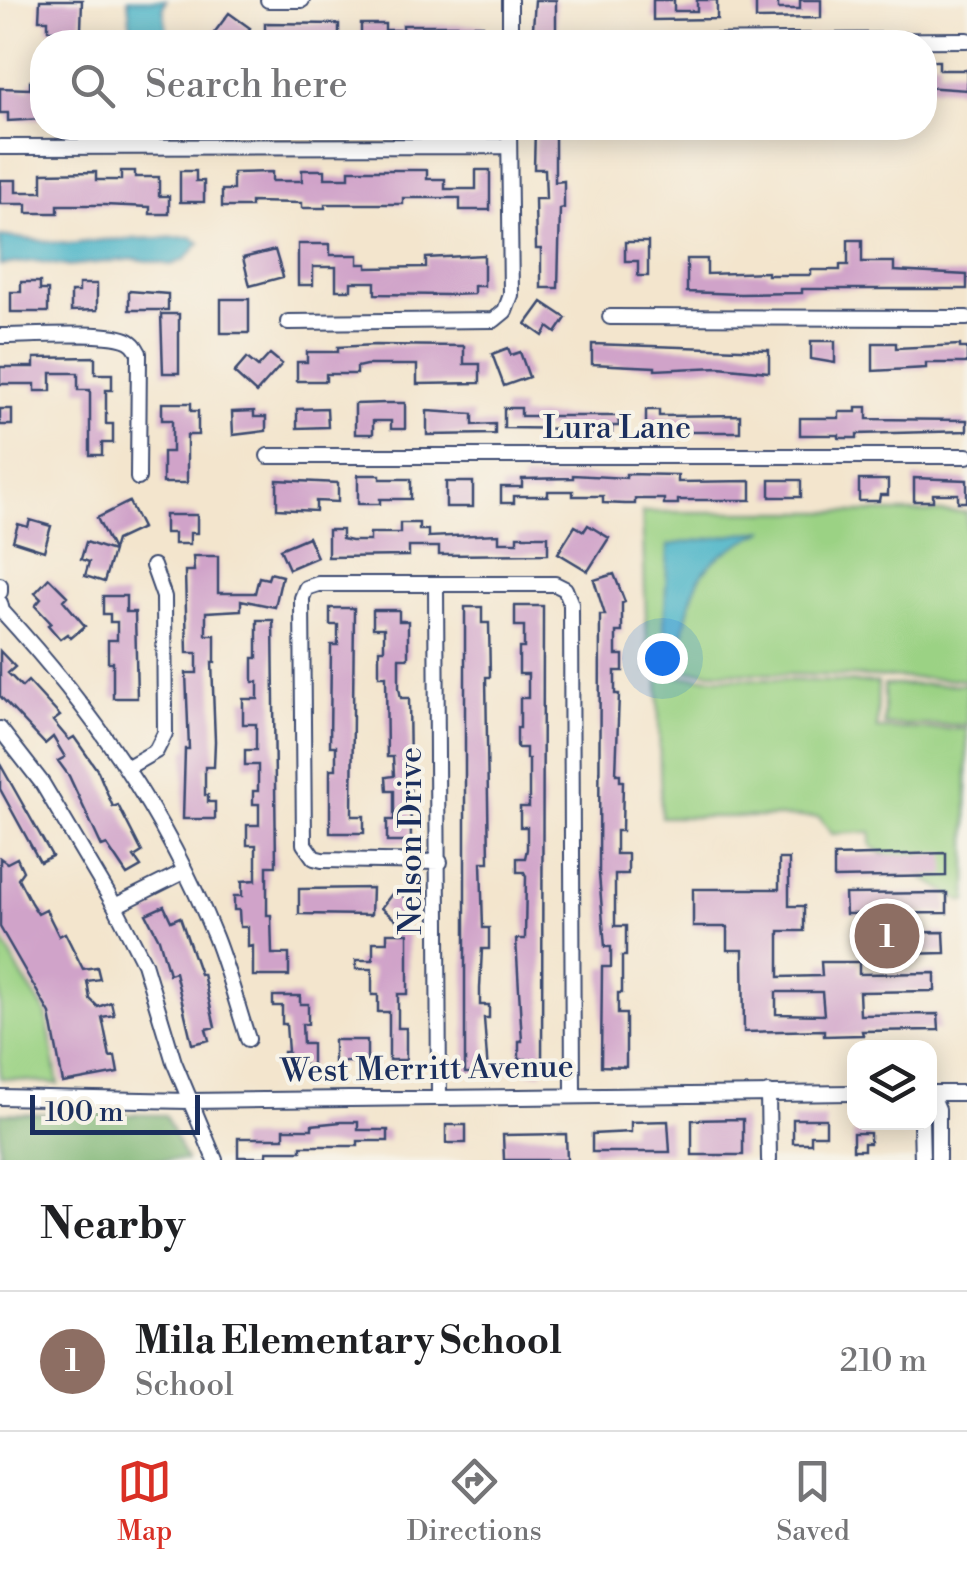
<!DOCTYPE html>
<html lang="en">
<head>
<meta charset="utf-8">
<style>
	body { margin:0; font-family:"Libre Bodoni",serif; background:#f6f6f6; color:#202124 }
	.controls { position:absolute; right:30px; bottom:30px; display:grid; overflow:hidden; border-radius:20px; box-shadow:0 5px 25px #0003 }
	.controls button { width:90px; height:90px; display:grid; place-items:center; padding:0; border:0; border-bottom:2px solid #e0e0e0; background:#fff; color:#202124; font:50px sans-serif }
	.scale { position:absolute; left:30px; bottom:25px; width:170px; box-sizing:border-box; padding-left:10px; border:5px solid #1b2f5e; border-top:0; font-size:28px; line-height:35px; white-space:nowrap; color:#1b2f5e; -webkit-text-stroke:8px #f7f3e8; paint-order:stroke }
	.you { position:absolute; left:662px; top:658px; width:35px; height:35px; margin:-25px; border:8px solid #fff; border-radius:50%; background:#1a73e8; box-shadow:0 0 0 15px #1a73e833 }
	.badge { display:grid; place-items:center; width:65px; height:65px; border-radius:50%; background:#d93025; color:#fff; font-size:32px; font-weight:700 }
	.pin { position:absolute; translate:-50% -50%; border:5px solid #fff; box-shadow:0 2px 10px #0006 }
	.list { margin:0; padding:0; list-style:none }
	h2 { display:flex; justify-content:space-between; align-items:center; height:130px; margin:0; padding:0 40px; font-size:42px }
	h2 small { font-size:32px; font-weight:400; color:#757577 }
	.list li { display:grid; grid-template-columns:65px 1fr auto; gap:30px; align-items:center; box-sizing:border-box; height:140px; padding:0 40px; border-top:2px solid #e0e0e0 }
	.list b { display:block; font-size:38px; white-space:nowrap }
	.list p { margin:0; font-size:32px; white-space:nowrap; color:#757577 }
	.list em { font-size:32px; font-style:normal; color:#757577 }
	.icon { flex:none; width:55px; height:55px; fill:none; stroke:currentColor; stroke-width:2; stroke-linecap:round; stroke-linejoin:round }
	.map { position:relative; flex:none; width:967px; height:1160px; overflow:hidden }
	.search { position:absolute; background:#fff; box-shadow:0 5px 25px #0003; left:30px; right:30px; top:30px; height:110px; display:flex; align-items:center; gap:25px; box-sizing:border-box; padding:0 35px; border-radius:40px; color:#757577; font-size:38px }
	.sheet { height:270px; background:#fff }
	nav { display:flex; justify-content:space-around; align-items:center; box-sizing:border-box; height:140px; border-top:2px solid #e0e0e0; background:#fff; font-size:28px; color:#757577 }
	nav a { display:grid; justify-items:center; gap:5px }
	nav .on { color:#d93025 }
	.map>svg:first-child { display:block }
	.green { fill:#9bd284; stroke:#5b8071; stroke-width:2.5 }
	.forest { fill:#7cb472; stroke:#4c7268; stroke-width:2.5 }
	.water { fill:#4ab4c7; stroke:#327292; stroke-width:2.5 }
	.building { fill:#d0a3c9; fill-rule:evenodd }
	.lines { fill:none; stroke-linecap:round; stroke-linejoin:round }
	.minor-casing { stroke:#3b4a6f; stroke-width:18 }
	.minor { stroke:#fff; stroke-width:14 }
	.labels { text-anchor:middle; dominant-baseline:central; stroke-width:8; stroke-linejoin:round; paint-order:stroke }
	.street-label { font-size:32px; fill:#1b2f5e; stroke:#f7f3e8 }
</style>
</head>
<body>
<div class="map">
<svg width="967" height="1160" viewBox="0 0 967 1160">
	<rect width="100%" height="100%" fill="#f7f3e8"/>
	<filter id="ink" filterUnits="userSpaceOnUse"><feTurbulence type="fractalNoise" baseFrequency=".01" numOctaves="2"/><feDisplacementMap in="SourceGraphic" scale="20" xChannelSelector="R" yChannelSelector="G"/><feConvolveMatrix kernelMatrix="1 2 1 2 8 2 1 2 1" color-interpolation-filters="sRGB"/></filter>
	<filter id="wash" filterUnits="userSpaceOnUse"><feTurbulence type="fractalNoise" baseFrequency=".0048" numOctaves="4" result="noise"/><feDisplacementMap in="SourceGraphic" scale="40" xChannelSelector="R" yChannelSelector="G"/><feGaussianBlur stdDeviation="2.25" result="paint"/><feColorMatrix in="noise" values="0 0 0 0 0 0 0 0 0 0 0 0 0 0 0 0 0 1.4 0 .05"/><feComposite in="paint" operator="in"/></filter>
	<g filter="url(#wash)">
		<rect width="100%" height="100%" fill="#f3e5cd"/>
		<path class="green" d="M642,512H967V680L648,670Z
			M658,676L878,683L877,729H967V901H961L871,846V832L832,834L819,817H661Z
			M967,684V725H884V685Z
			M0,935L23,978L46,1013L58,1084L0,1078Z"/>
		<path class="forest" d="M0,1113L165,1115L186,1160H0Z"/>
		<path class="water" d="M128,0H166L163,7L169,42H114L117,37L131,32Z
			M0,236L69,244L102,240L191,237L200,243L184,260L171,265L136,259L66,266L35,261L0,265Z
			M766,530C707,559 695,568 683,634L672,636L664,628L668,545Z"/>
		<g id="blocks">
			<path class="building" d="M40,0H82L81,30H48V20H39Z
				M535,0H556V42H532Z
				M653,0H674V11H697V0H717V19L653,20Z
				M756,0H778V9H800V0H821V18L756,19Z
				M229,13L250,28L240,42H227L214,33Z
				M265,23L339,24V41L306,42V39H286V42H265Z
				M361,24H385V30H403V25H483V42H361Z
				M924,61H939V70H967V90L924,87Z
				M30,81H42V119L8,121V113H0V88L30,89Z
				M535,128H555V182L564,181V208L560,209L558,288H541V249H536L535,199H546L545,169H534Z
				M302,170H325V178H349V170H427V179H445V189H476V170H490V210H460V198H403V204H325V208H302V203L251,202V207H222V190H233V173L272,172V181H302Z
				M121,171H135V177H159V196H169V214H150V207L104,205H58V213H27V204H0V180H16V192H42V173L96,172V180H121Z
				M180,171H196V181H204V202H180Z
				M848,240H862V262H894V271L967,275V289H802V293L740,294L687,292V259H707V274L768,272V275H811V270H840V265H848Z
				M625,242H648V276H638V261H625Z
				M298,244H330V255H358V264H367V268L426,267V258L484,255V286H474V294L447,295L375,294V282H351V290H336V267H313V285H298Z
				M275,250L283,277L250,286L243,258Z
				M21,282H40V290H48V312H11V292H21Z
				M79,284H97V310L71,311V292H79Z
				M129,291L168,294V310H129Z
				M221,299H249V333H221Z
				M542,302L566,318L556,333L548,327L543,336L526,324Z
				M161,314H179V373H163Z
				M811,341H835V363L811,359Z
				M873,343H896V348L960,345V348H967V363H926V368L873,371Z
				M592,344L769,350V372L719,367L655,370V367L592,364Z
				M375,345L464,346V364H480V383L417,384V365H366L357,367V374H326V381H297V362H307V352H338V347Z
				M508,348L511,355L520,352L529,377L504,386L492,354Z
				M270,354L282,364L256,393L234,373L247,358L258,367Z
				M95,357V374H112V390H106V424H113V443H102V455H90V390H78V373H51V391H35V384H0V367H34V358Z
				M162,403H191V411H198V435H187V483H163V452H172V420H162Z
				M386,403H405V429H391V421H373V434H355V404Z
				M856,407H867V419L967,420V431L857,434V438H839V435H800V418H839V412H856Z
				M327,408L328,427L297,428V409Z
				M504,408H521V416H618L619,426H612V435H584V429L504,428Z
				M0,409H12V425H0Z
				M646,410H659V416L740,415V432H665V426H646Z
				M254,411V417H266V431L233,435L232,412Z
				M427,411L473,414V425L495,424V434L427,435Z
				M626,474L678,475V482L751,481V500H678V504H664V499H635V504H625L603,503V496H573V491H548V496H514V503H501V487H522V479L573,478V475L626,478Z
				M358,475H380V479H411V499H380V504H358Z
				M914,478L967,480V502H958V494H933V501H914Z
				M277,480L338,483V502L316,501V511L277,509Z
				M770,480H801V497H770Z
				M859,480H888V495H880L879,501H859Z
				M446,482H473V507H446Z
				M129,502L142,528L116,540L113,550L97,518Z
				M165,515H197V533H190V544H174V533H165Z
				M30,520L51,526L44,551L13,541L18,524L28,527Z
				M400,523H419V530H428V537L499,534V542H517V536H548V554L439,555V547H409V556L328,557V530H342V539L351,541H370V533H400Z
				M588,525L609,538L588,571L558,553L575,526L584,531Z
				M308,537L317,557L289,569L280,549Z
				M86,542L113,551L104,582L85,576L89,562L81,559Z
				M193,556H218V593H255L259,577L268,579L270,573L282,576L275,607L241,600V610L206,612V635H215V662H212L215,741L214,767H205V795H208V802H215V819H183L185,749H189L186,673H197V653H187L185,571H194Z
				M614,574L625,602L622,603V632H616V655H623V671H615V694H619L616,774H620V781H623L622,831H616V854H628V874H615V926H626V956H622V993H618V1014H626V1067L601,1066L602,967H611V947H605L599,874L600,615H605L594,580Z
				M49,578L67,596L63,600L85,626L71,638L67,634L60,639L48,625L51,623L35,606L41,599L35,593Z
				M103,596H126V612H135L137,698H113V662H108V640H117V622H110V614H103Z
				M515,606H543L542,1073H526V1059H519V1041H522L516,939H525L526,876L524,872H517V858H525L527,849V827H520V807H529V759H526V748H517V728H520V698H528V674H519V648H524V626H515Z
				M465,607H482V623H489L490,677H486L489,862H481L483,928H489V949H482L480,988V1005H489V1018H484L488,1073H465Z
				M330,608H354L352,816H364V833H330V769H336V746H330L331,645H338V625H330Z
				M373,610H399V621H408V658H399V688L401,698H409L411,842H387V820H394V791H387L386,777L394,776L393,757H387L386,676H379V649H384V628H373Z
				M257,620H273L276,866H267V915H271L272,954H289V976H253V946L248,947V927H240L239,910H234V896H242V881L256,880V845H247V825H259V804H253V791H258V765H245V750H256V724H243V699H258V682H253V658H257Z
				M0,651L15,667L8,673L22,687L28,681L60,716L53,721L69,740L74,737L98,771L113,807L118,805L142,852L134,857L141,867L127,875L107,845L102,847L69,776L58,761L65,757L53,737L45,744L0,696Z
				M0,764L52,856L40,862L0,789Z
				M946,853V876L834,878V856Z
				M0,858L7,863L17,858L23,871L18,878L31,903L38,914L46,910L59,936L65,933L83,969L97,967L100,979L87,981L90,999L98,1007L111,1002L114,1015L102,1017L110,1057L115,1056L118,1073L63,1083L50,1014L0,927Z
				M779,859H789V906H804V931H779V977L822,976L821,962H859V974L935,973V991L859,992L860,1015L938,1014L939,1030L862,1031L863,1035L824,1036V1030L744,1032L743,950H727V927H693V889H779ZM776,992H822L824,1015L776,1014Z
				M372,888L371,915L299,914V889Z
				M395,890L415,905L397,921L381,908Z
				M947,893V913L846,914L845,894Z
				M164,906L171,921L180,917L200,974H203L215,1027L206,1029L209,1040L192,1044L175,972L169,974L159,939L146,914Z
				M944,932L945,953L860,955V933Z
				M387,933H408V994H398V1028H406V1060H389V1012H378V995H372V969H356V960H373V942H387Z
				M273,996H300V1004H308V1024H302L303,1044H312V1065H283V1052H288L286,1024H282V1006H273Z
				M334,1040H367V1062H334Z
				M743,1119V1155H692V1120Z
				M793,1119H826V1135H811V1143H793Z
				M668,1121L670,1152H592V1134L631,1132V1122Z
				M341,1122H358V1130H388V1141H358V1146H301V1151H267V1157H238V1138H284V1129H312V1125Z
				M446,1125H466V1143H446Z
				M853,1133H870V1143H864V1150H853Z
				M566,1134L567,1160H504L503,1135Z"/>
		</g>
	</g>
	<g filter="url(#ink)">
		<use href="#blocks" fill-opacity="0" stroke="#3b4a6f" stroke-width="2.5"/>
		<g class="lines">
			<defs>
				<path id="minor" d="M268,0H302
					M510,42V0
					M638,42L967,40
					M0,147L508,146
					M610,317L967,318
					M288,322L494,320L505,311L511,295L509,128
					M0,336C26,336 110,330 129,341C136,345 135,347 139,353L138,478
					M268,456H967
					M436,584L439,1097
					M0,592V585
					M0,603L2,611C92,709 165,813 215,937C228,970 237,1005 248,1039
					M0,729L42,783L115,906L144,963L174,1062L215,1160
					M128,767L156,751L165,733L164,597L153,566
					M440,862L322,860L314,858L304,844L302,598L306,588L318,584H555L565,589L571,604L573,1094
					M115,906L185,871
					M768,1093L769,1160
					M930,1093H967
					M931,1093L938,1109V1160
					M0,1097L189,1101L854,1093
					M921,1122L922,1160"/>
			</defs>
			<use href="#minor" class="minor-casing"/>
			<use href="#minor" class="minor"/>
		</g>
	</g>
	<g class="labels">
		<g class="street-label">
			<text x="617" y="428">Lura Lane</text>
			<text transform="translate(411 841) rotate(-90)">Nelson Drive</text>
			<text transform="translate(427 1069) rotate(-1)">West Merritt Avenue</text>
		</g>
	</g>
</svg>
<div class="controls">
<button><svg class="icon" aria-label="layers" viewBox="0 0 24 24"><path d="M12 4l9 5-9 5-9-5zM3 14l9 5 9-5"/></svg></button>
</div>
<div class="scale">100 m</div>
<div class="you"></div>
<div class="pin badge" style="left:887px;top:936px;background:#8d6e63">1</div>
<div class="search"><svg class="icon" aria-label="search" viewBox="0 0 24 24"><circle cx="10" cy="10" r="6"/><path d="M15 15l6 6"/></svg>Search here</div>
</div>
<section class="sheet">
<h2>Nearby<small></small></h2>
<ul class="list">
<li><span class="badge" style="background:#8d6e63">1</span><div><b>Mila Elementary School</b><p>School</p></div><em>210 m</em></li>
</ul>
</section>
<nav>
<a class="on"><svg class="icon" aria-label="map" viewBox="0 0 24 24"><path d="M3 6l6-2 6 2 6-2v14l-6 2-6-2-6 2zM9 4v14M15 6v14"/></svg>Map</a>
<a><svg class="icon" aria-label="directions" viewBox="0 0 24 24"><path d="M12 3l9 9-9 9-9-9zM9 14v-3h6M13 9l2 2-2 2"/></svg>Directions</a>
<a><svg class="icon" aria-label="saved" viewBox="0 0 24 24"><path d="M7 4h10v16l-5-4-5 4z"/></svg>Saved</a>
</nav>
</body>
</html>
